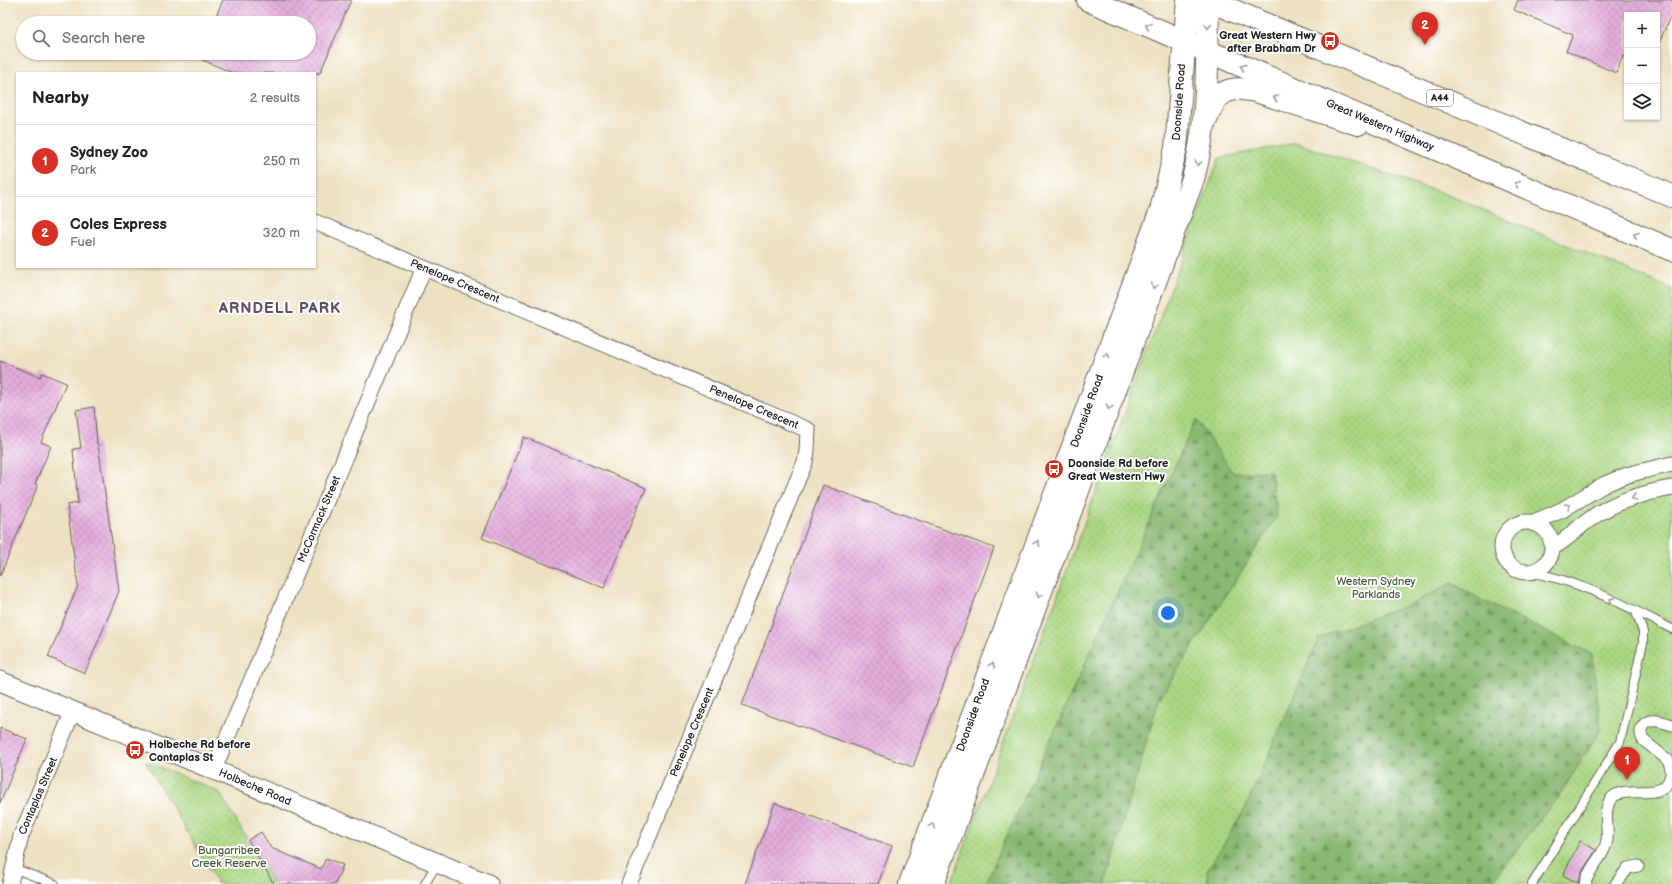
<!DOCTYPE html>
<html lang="en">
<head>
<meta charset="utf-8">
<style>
	body { margin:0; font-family:"Balsamiq Sans",sans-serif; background:#f6f6f6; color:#222 }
	.controls { position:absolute; right:12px; top:12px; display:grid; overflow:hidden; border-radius:0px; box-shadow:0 1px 3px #0004 }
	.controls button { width:36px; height:36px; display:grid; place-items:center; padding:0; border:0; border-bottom:1px solid #e0e0e0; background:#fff; color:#222; font:20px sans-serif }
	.you { position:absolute; left:1168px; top:613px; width:14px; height:14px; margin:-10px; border:3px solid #fff; border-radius:50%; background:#1a73e8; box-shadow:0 0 0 6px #1a73e833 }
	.badge { display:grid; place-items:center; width:26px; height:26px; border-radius:50%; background:#d93025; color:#fff; font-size:13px; font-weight:700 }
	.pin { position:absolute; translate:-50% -33px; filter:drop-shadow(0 1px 2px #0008) }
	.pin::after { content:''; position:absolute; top:21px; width:14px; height:12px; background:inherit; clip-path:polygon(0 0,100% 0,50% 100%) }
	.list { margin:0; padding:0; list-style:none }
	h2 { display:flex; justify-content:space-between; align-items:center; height:52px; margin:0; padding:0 16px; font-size:17px }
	h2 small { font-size:13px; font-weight:400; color:#767676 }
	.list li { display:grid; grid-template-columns:26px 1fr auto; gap:12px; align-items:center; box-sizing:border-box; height:72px; padding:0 16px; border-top:1px solid #e0e0e0 }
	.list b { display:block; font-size:15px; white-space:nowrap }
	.list p { margin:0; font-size:13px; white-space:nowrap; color:#767676 }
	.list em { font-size:13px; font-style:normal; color:#767676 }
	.icon { flex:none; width:22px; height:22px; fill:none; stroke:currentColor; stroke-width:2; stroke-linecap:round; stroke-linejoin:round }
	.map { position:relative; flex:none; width:1672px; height:884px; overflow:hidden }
	.search { position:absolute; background:#fff; box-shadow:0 1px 3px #0004; left:16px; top:16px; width:300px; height:44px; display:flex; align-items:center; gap:10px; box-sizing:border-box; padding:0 14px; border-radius:22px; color:#767676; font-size:15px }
	.panel { position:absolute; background:#fff; box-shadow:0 1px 3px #0004; left:16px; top:72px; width:300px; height:196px; border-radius:0px }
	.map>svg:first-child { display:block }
	.green { fill:url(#green-dots); stroke:#647a50 }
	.forest { fill:url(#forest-firs); stroke:#526a46 }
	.building { fill:url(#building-cross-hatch) }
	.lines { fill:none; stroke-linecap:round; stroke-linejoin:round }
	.service-casing { stroke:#656156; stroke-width:10 }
	.pedestrian-casing { stroke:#656156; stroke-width:13 }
	.minor-casing { stroke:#656156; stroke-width:17 }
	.tertiary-casing { stroke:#656156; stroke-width:21 }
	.primary-casing { stroke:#656156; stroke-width:24 }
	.trunk-casing { stroke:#656156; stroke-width:24 }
	.service { stroke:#fff; stroke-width:8 }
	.pedestrian { stroke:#fff; stroke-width:11 }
	.minor { stroke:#fff; stroke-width:15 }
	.tertiary { stroke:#fff; stroke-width:19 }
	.primary { stroke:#fff; stroke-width:22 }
	.trunk { stroke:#fff; stroke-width:22 }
	.oneway { stroke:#999 }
	.labels { text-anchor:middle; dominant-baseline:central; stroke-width:4; stroke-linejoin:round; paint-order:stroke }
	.shield { fill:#fff; stroke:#606060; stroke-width:1 }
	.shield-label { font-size:10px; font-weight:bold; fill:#1c1c1c }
	.poi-label { font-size:11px; font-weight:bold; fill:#1c1c1c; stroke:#fff; text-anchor:start }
	.street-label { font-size:11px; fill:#1c1c1c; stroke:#fff }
	.park-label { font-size:11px; fill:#4e5d40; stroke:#fff }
	.district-label { font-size:15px; font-weight:bold; letter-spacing:1px; fill:#624f5f; stroke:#fff }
</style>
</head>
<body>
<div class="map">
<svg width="1672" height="884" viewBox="0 0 1672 884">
	<defs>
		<pattern id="green-dots" width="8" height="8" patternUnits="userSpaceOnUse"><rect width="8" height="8" fill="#abd783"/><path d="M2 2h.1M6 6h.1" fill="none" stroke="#93b871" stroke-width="1.8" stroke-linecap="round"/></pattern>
		<pattern id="forest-firs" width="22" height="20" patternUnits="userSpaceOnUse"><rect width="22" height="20" fill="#88b871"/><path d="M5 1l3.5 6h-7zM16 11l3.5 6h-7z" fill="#6e955c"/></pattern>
		<pattern id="building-cross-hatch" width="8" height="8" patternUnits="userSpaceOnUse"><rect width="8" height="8" fill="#e3addc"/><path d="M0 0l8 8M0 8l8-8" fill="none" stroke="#c294bc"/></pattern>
	</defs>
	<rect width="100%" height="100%" fill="#fff"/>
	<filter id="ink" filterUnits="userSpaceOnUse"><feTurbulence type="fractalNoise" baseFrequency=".025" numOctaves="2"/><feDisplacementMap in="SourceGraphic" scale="8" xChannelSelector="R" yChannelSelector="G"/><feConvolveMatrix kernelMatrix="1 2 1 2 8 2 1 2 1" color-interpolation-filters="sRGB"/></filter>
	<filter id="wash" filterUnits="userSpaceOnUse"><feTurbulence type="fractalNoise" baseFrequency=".012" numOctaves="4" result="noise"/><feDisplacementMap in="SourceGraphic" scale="16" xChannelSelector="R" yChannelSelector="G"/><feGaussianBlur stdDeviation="0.9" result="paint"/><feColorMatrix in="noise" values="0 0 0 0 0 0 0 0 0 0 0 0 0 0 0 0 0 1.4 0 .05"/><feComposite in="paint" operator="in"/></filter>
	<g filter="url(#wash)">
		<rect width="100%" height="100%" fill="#ede1c1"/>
		<path class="green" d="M1296,143L1448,195L1672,289V884H951L1219,158Z
			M145,761L219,792L274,884H218Z"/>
		<path class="forest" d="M1196,419L1233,473L1271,471L1277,516L1159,699L1105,884H985Z
			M1452,583L1487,603L1592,654L1601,729L1561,793L1490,884H1208L1207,871L1245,809L1319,638L1416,602Z"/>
		<g id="blocks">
			<path class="building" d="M223,0H351L320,73H233L186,53H309V23H213Z
				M1518,0H1672V12L1657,48V15H1627V58L1623,56L1616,73L1566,51L1573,35L1514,10Z
				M0,361L40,377L42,373L66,383L41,442L51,446L35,484L38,485L0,576Z
				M94,407L97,444H98L119,591L85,673L48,657L78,586L67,505L78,503L73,449L81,448L76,410Z
				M524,437L646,488L604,588L482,538Z
				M823,485L994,548L913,767L742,705Z
				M0,728L27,739L0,803Z
				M775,803L892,846L878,884H745Z
				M261,832L271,848L321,869L326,858L343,865L335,884H274L248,840Z
				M1580,841L1596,850L1583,870L1578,883L1563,875Z"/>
		</g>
	</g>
	<g filter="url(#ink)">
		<use href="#blocks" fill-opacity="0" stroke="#656156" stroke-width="1"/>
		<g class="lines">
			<defs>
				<path id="service" d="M1526,572C1576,578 1628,607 1672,629
					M13,868L55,884
					M425,884L437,863
					M1532,884L1620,742L1643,643V632L1636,612"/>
				<path id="pedestrian" d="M1585,884C1588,868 1605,856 1607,840C1609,826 1601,807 1614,796C1630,785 1662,802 1670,778C1672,772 1671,766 1668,760L1643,740C1641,735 1640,732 1642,727C1648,716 1663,722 1672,725
					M1616,884L1628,868L1638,866"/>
				<path id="minor" d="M315,222L808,430L807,451L805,462L629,884
					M1502 547a25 25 0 1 1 50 0a25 25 0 1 1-50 0Z
					M1532,523L1562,510L1605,484L1630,474L1672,464
					M1552,548C1567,540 1573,532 1586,522C1610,503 1642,493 1672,488
					M214,769L424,268
					M10,884L21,836L73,711"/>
				<path id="tertiary" d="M0,681L488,884"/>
				<path id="primary" d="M1206,120C1216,92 1227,85 1256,91L1358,124
					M910,884L1161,210L1176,148L1188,0
					M933,884L1193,179C1209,121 1207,60 1208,0"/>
				<path id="trunk" d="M1088,0L1672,250
					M1208,0L1672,196"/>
			</defs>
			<use href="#service" class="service-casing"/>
			<use href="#pedestrian" class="pedestrian-casing"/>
			<use href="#minor" class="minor-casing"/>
			<use href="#tertiary" class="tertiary-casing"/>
			<use href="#primary" class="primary-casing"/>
			<use href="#trunk" class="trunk-casing"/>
			<use href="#service" class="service"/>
			<use href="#pedestrian" class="pedestrian"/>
			<use href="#minor" class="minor"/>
			<use href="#tertiary" class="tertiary"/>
			<use href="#primary" class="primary"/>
			<use href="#trunk" class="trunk"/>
		</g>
		<defs><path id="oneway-chevron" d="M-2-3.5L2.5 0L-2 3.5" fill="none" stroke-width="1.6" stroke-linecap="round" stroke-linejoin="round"/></defs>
		<g class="oneway">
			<use href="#oneway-chevron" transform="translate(1148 26) rotate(-157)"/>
			<use href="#oneway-chevron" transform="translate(1208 26) rotate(92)"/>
			<use href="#oneway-chevron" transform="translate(1243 67) rotate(-157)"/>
			<use href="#oneway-chevron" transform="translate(1276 98) rotate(-162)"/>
			<use href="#oneway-chevron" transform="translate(1198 163) rotate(105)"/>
			<use href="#oneway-chevron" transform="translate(1517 184) rotate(-157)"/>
			<use href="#oneway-chevron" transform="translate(1636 235) rotate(-157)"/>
			<use href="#oneway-chevron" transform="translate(1154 286) rotate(110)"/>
			<use href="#oneway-chevron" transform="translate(1107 356) rotate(-70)"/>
			<use href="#oneway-chevron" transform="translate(1109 407) rotate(110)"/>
			<use href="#oneway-chevron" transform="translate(1634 498) rotate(161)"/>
			<use href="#oneway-chevron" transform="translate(1568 506) rotate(-30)"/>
			<use href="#oneway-chevron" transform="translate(1037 543) rotate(-70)"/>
			<use href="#oneway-chevron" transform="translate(1039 595) rotate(110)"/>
			<use href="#oneway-chevron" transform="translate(1612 600) rotate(-156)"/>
			<use href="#oneway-chevron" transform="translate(992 665) rotate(-70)"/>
			<use href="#oneway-chevron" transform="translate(932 826) rotate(-70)"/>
		</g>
	</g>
	<defs>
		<symbol id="bus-disc" viewBox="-11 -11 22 22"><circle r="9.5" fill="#c8321e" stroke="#fff"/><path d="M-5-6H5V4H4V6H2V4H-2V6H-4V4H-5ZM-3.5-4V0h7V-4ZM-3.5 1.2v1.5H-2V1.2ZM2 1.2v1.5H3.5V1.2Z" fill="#fff"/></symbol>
	</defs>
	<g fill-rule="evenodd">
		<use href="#bus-disc" x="1319" y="30" width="22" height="22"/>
		<use href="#bus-disc" x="1043" y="458" width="22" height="22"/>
		<use href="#bus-disc" x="124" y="739" width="22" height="22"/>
	</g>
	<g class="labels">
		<rect class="shield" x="1427" y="90" width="26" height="16" rx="3"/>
		<g class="shield-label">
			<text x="1440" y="98">A44</text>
		</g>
		<g class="poi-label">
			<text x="1316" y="35" text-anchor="end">Great Western Hwy<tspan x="1316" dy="13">after Brabham Dr</tspan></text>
			<text x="1068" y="463">Doonside Rd before<tspan x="1068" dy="13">Great Western Hwy</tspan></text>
			<text x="149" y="744">Holbeche Rd before<tspan x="149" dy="13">Contaplas St</tspan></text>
		</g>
		<g class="street-label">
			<text transform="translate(1179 102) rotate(-86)">Doonside Road</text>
			<text transform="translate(1380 125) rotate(23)">Great Western Highway</text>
			<text transform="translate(455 281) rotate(23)">Penelope Crescent</text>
			<text transform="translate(754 407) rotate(23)">Penelope Crescent</text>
			<text transform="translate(1087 411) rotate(-70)">Doonside Road</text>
			<text transform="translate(319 519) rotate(-67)">McCormack Street</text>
			<text transform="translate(973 715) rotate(-70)">Doonside Road</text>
			<text transform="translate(692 732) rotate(-67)">Penelope Crescent</text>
			<text transform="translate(255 787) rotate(23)">Holbeche Road</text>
			<text transform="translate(38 796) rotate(-67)">Contaplas Street</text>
		</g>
		<g class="park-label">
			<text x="1376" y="581">Western Sydney<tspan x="1376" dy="13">Parklands</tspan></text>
			<text x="229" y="850">Bungarribee<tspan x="229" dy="13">Creek Reserve</tspan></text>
		</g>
		<g class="district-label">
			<text x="280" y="308">ARNDELL PARK</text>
		</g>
	</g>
</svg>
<div class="controls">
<button>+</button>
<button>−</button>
<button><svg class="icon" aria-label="layers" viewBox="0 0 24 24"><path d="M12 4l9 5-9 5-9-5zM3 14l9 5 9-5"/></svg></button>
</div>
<div class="you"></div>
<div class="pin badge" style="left:1627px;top:780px">1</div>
<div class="pin badge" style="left:1425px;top:45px">2</div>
<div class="search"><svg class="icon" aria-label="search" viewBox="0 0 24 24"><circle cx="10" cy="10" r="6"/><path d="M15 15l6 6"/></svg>Search here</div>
<section class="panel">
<h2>Nearby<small>2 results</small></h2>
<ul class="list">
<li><span class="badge">1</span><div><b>Sydney Zoo</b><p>Park</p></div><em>250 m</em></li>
<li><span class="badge">2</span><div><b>Coles Express</b><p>Fuel</p></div><em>320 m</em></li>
</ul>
</section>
</div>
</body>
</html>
